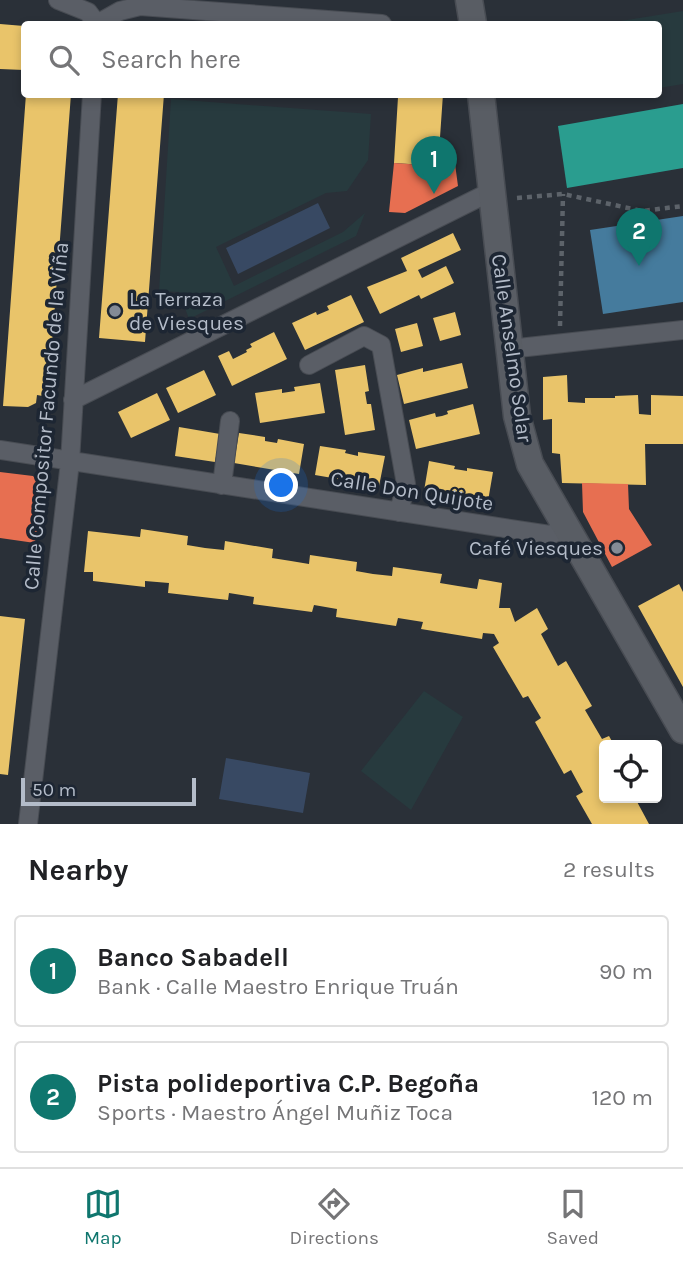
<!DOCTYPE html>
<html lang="en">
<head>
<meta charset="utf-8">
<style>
	body { margin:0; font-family:Karla,sans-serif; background:#f6f6f6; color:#202124 }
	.controls { position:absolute; right:21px; bottom:21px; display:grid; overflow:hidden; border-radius:7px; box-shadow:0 4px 10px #0003 }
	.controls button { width:63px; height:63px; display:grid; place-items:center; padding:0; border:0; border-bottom:2px solid #e0e0e0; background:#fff; color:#202124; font:35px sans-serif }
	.scale { position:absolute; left:21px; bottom:18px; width:175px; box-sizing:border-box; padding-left:7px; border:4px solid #b4bcc9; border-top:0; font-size:19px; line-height:24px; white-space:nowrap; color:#b4bcc9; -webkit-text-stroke:5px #1d2633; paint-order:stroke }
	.you { position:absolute; left:282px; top:486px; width:24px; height:24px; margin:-18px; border:5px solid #fff; border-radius:50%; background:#1a73e8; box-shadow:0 0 0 10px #1a73e833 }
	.badge { display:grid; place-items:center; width:46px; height:46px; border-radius:50%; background:#0f766e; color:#fff; font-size:23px; font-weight:700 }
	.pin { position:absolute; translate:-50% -58px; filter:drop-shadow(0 2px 4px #0008) }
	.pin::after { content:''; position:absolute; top:37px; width:24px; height:21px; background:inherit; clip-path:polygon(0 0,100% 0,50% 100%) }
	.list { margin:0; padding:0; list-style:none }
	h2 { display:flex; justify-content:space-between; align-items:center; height:91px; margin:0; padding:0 28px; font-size:30px }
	h2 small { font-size:23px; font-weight:400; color:#757577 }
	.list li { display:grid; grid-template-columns:46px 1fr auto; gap:21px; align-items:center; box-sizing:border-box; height:112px; margin:0 14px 14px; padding:0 14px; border:2px solid #e0e0e0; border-radius:7px }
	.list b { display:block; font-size:26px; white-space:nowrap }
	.list p { margin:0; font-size:23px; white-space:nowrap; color:#757577 }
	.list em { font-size:23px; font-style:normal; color:#757577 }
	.icon { flex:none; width:38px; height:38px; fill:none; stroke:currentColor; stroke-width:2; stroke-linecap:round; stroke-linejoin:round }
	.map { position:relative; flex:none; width:683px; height:824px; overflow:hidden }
	.search { position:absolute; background:#fff; box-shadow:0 4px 10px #0003; left:21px; right:21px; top:21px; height:77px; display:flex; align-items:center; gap:18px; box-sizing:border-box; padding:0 24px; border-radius:7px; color:#757577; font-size:26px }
	.sheet { height:343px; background:#fff }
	nav { display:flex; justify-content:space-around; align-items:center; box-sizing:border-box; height:98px; border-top:2px solid #e0e0e0; background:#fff; font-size:19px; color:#757577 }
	nav a { display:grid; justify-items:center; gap:4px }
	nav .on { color:#0f766e }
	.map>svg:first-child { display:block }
	.green { fill:#273a3e }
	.water { fill:#384963 }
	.homes { fill:#e9c46a }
	.shops { fill:#e76f51 }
	.schools { fill:#2a9d8f }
	.public { fill:#457b9d }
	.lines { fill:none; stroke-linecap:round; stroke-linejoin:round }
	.street-casing { stroke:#484c53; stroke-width:20 }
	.secondary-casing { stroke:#484c53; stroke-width:29 }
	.path { stroke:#5d636a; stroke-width:4.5; stroke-dasharray:5 5; stroke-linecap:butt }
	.street { stroke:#5a5e66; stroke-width:18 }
	.secondary { stroke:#595d64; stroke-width:26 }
	.poi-dot { fill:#848b96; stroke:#1d2633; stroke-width:2.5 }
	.labels { text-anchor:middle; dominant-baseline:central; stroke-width:7; stroke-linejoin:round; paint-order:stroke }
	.poi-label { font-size:21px; fill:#b4bcc9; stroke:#1d2633; text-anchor:start }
	.street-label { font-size:21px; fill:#b4bcc9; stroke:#1d2633 }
</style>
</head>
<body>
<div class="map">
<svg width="683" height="824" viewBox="0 0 683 824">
	<rect width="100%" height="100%" fill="#2a3038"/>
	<path class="green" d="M683,11V84L659,88L658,24H602Z
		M171,99L371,114L368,160L347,191L326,193L216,247L234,286L343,232L365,213L356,236L189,319L179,292L159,291Z
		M424,691L463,717L411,810L361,771Z"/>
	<path class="water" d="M318,203L330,228L238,274L226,248Z
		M226,758L310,773L303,813L219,799Z"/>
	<path class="homes" d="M0,24L24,26V70L0,69Z
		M26,94H71L48,397L37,395L36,403L28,407L3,406Z
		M118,94H164L145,342L99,338Z
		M384,94H443L438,166L394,163L398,97H384Z
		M453,233L461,250L418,270L422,278L446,266L454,283L421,299L419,295L380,314L367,287L407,271L401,258Z
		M351,295L364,322L305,350L292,323L316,312L317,315L329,310L327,306Z
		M455,312L461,335L440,341L433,318Z
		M417,323L423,346L401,352L395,329Z
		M274,332L287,359L232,386L218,356L229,351L233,359L247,352L246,350L252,347L250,344Z
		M462,363L468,388L404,404L397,375L423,368V372Z
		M365,365L369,391L365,392L367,404H371L375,430L345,435L335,370Z
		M204,370L216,395L178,413L166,388Z
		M567,375L568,402L585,403V398H615V396L638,395L639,414L651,415V395L683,396V444H645L646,485L562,483L560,454L552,453V419L543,420V377Z
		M320,383L325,413L260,423L255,393L282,389V393L295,391L294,387Z
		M157,393L170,420L131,438L118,412Z
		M473,404L480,434L416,449L409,420L435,413L436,417L442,416L448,414L447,411Z
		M179,427L220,434L215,462L175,456Z
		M239,433L265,437V441L277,443L278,439L304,444L299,474L234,463Z
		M320,446L346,450L345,453L358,456V452L385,456L379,486L315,475Z
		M429,461L455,466L454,469L461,470L467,471V468L493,472L488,501L424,491Z
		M141,529L188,536L187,545L205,548L224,550L225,541L273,549L272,558L291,561L309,564L310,555L357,562L356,571L373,574L392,576L393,567L442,574L440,583L458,586L477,589L479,579L502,583L499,608H510L515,622L537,608L548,629L541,634L558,666L566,661L592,706L585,710L602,739L609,736L614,745H604V798H635L649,824H592L576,796L583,792L571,770L564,774L535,722L541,718L528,696L523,698L493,647L499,643L494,634L483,633L482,639L421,629L423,622L398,618L396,626L336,617L337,609L314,605L312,612L253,604L254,597L229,593L228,600L168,593L169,583L145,581V587L93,581V572H84L88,531L140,537Z
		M679,584L683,592V687L638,606Z
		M0,616L25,619L8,775L0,774Z"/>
	<path class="shops" d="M439,147L453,149L458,186L405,213L389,212L394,163L438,166Z
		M0,472L33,476L43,489L35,543L0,538Z
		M582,483L628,484L629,509L652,545L612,567L583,512Z"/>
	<path class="schools" d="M683,104V168L567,188L558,126Z"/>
	<path class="public" d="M683,216V302L603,314L590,230Z"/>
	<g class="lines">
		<defs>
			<path id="street" d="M58,0L88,12L97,24
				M97,24L120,11L140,6L382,24
				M509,349L683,330
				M309,365L364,336L381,345L406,484L399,512
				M73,400L492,191
				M0,450L550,535L566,528
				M222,485L230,421
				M28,824L70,462L92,94"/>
			<path id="secondary" d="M469,0L473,24
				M481,94L517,416L530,464L683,730"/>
		</defs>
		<use href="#street" class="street-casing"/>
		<use href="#secondary" class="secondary-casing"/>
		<path class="path" d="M517,198L563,194L642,211L683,206
			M560,326L563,194"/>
		<use href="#street" class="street"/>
		<use href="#secondary" class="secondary"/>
	</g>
	<g class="poi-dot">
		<circle cx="115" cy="311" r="7"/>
		<circle cx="617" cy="548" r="7"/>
	</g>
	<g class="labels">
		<g class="poi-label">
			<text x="129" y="299">La Terraza<tspan x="129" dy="24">de Viesques</tspan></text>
			<text x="603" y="548" text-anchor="end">Café Viesques</text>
		</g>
		<g class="street-label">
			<text transform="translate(512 348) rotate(82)">Calle Anselmo Solar</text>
			<text transform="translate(46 416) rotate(-85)">Calle Compositor Facundo de la Viña</text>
			<text transform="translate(412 491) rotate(9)">Calle Don Quijote</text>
		</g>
	</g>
</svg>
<div class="controls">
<button><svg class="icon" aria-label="locate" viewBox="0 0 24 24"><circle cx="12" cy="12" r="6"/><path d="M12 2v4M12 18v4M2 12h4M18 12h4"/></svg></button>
</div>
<div class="scale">50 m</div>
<div class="you"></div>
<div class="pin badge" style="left:434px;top:194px">1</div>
<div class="pin badge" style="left:639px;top:266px">2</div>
<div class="search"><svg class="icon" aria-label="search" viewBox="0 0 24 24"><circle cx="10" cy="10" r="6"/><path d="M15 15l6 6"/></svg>Search here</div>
</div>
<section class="sheet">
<h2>Nearby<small>2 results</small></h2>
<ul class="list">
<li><span class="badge">1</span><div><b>Banco Sabadell</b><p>Bank · Calle Maestro Enrique Truán</p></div><em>90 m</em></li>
<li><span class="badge">2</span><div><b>Pista polideportiva C.P. Begoña</b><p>Sports · Maestro Ángel Muñiz Toca</p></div><em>120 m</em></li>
</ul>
</section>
<nav>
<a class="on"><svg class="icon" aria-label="map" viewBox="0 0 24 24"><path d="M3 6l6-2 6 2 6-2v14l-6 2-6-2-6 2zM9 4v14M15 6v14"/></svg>Map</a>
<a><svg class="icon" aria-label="directions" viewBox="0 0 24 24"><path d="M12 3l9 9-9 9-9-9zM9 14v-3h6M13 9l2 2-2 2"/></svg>Directions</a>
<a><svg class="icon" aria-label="saved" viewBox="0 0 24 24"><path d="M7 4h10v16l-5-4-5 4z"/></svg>Saved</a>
</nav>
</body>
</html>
